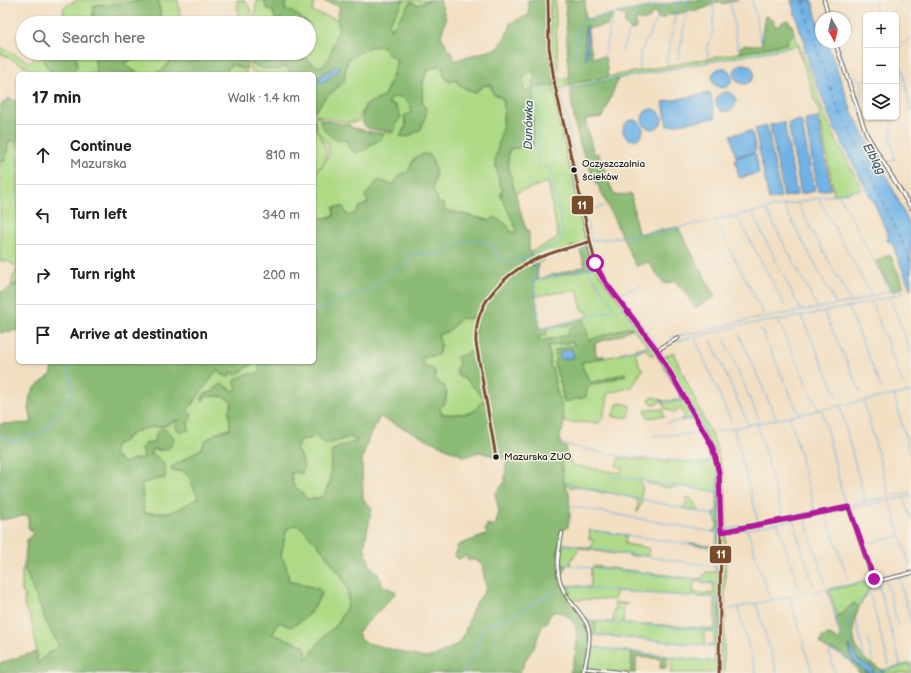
<!DOCTYPE html>
<html lang="en">
<head>
<meta charset="utf-8">
<style>
	body { margin:0; font-family:"Balsamiq Sans",sans-serif; background:#f6f6f6; color:#202124 }
	.controls { position:absolute; right:12px; top:12px; display:grid; overflow:hidden; border-radius:6px; box-shadow:0 1px 3px #0004 }
	.controls button { width:36px; height:36px; display:grid; place-items:center; padding:0; border:0; border-bottom:1px solid #e0e0e0; background:#fff; color:#202124; font:20px sans-serif }
	.compass { position:absolute; left:815px; top:12px; width:36px; height:36px; border-radius:50%; background:#fff; box-shadow:0 1px 3px #0004; rotate:172deg }
	.stop { position:absolute; width:12px; height:12px; margin:-9px; border:3px solid #b5179e; border-radius:50%; background:#fff }
	.stop.end { background:#b5179e; border-color:#fff; box-shadow:0 1px 4px #0008 }
	.list { margin:0; padding:0; list-style:none }
	h2 { display:flex; justify-content:space-between; align-items:center; height:52px; margin:0; padding:0 16px; font-size:17px }
	h2 small { font-size:13px; font-weight:400; color:#757577 }
	.list li { display:grid; grid-template-columns:26px 1fr auto; gap:12px; align-items:center; box-sizing:border-box; height:60px; padding:0 16px; border-top:1px solid #e0e0e0 }
	.list b { display:block; font-size:15px; white-space:nowrap }
	.list p { margin:0; font-size:13px; white-space:nowrap; color:#757577 }
	.list em { font-size:13px; font-style:normal; color:#757577 }
	.icon { flex:none; width:22px; height:22px; fill:none; stroke:currentColor; stroke-width:2; stroke-linecap:round; stroke-linejoin:round }
	.map { position:relative; flex:none; width:911px; height:673px; overflow:hidden }
	.search { position:absolute; background:#fff; box-shadow:0 1px 3px #0004; left:16px; top:16px; width:300px; height:44px; display:flex; align-items:center; gap:10px; box-sizing:border-box; padding:0 14px; border-radius:22px; color:#757577; font-size:15px }
	.panel { position:absolute; background:#fff; box-shadow:0 1px 3px #0004; left:16px; top:72px; width:300px; height:292px; border-radius:6px }
	.map>svg:first-child { display:block }
	.green { fill:#aeda86; stroke:#657b51; fill-rule:evenodd }
	.forest { fill:#8aba73; stroke:#536b48; fill-rule:evenodd }
	.water { fill:#70b2e5; stroke:#466780 }
	.lines { fill:none; stroke-linecap:round; stroke-linejoin:round }
	.stream { stroke:#70b2e5; stroke-width:1 }
	.ferry { stroke:#3e586c; stroke-width:1; stroke-dasharray:5 4; stroke-linecap:butt }
	.street-casing { stroke:#676056; stroke-width:4.5 }
	.secondary-casing { stroke:#676056; stroke-width:6 }
	.street { stroke:#fff; stroke-width:2.5 }
	.secondary { stroke:#fff; stroke-width:4 }
	.bus-1-casing { stroke:#f7f3e8; stroke-width:6 }
	.bus-1 { stroke:#7a4b2a; stroke-width:3 }
	.route { stroke:#b5179e; stroke-width:5 }
	.bus-dot { fill:#1c1c1c; stroke:#f7f3e8; stroke-width:1.5 }
	.labels { text-anchor:middle; dominant-baseline:central; stroke-width:3; stroke-linejoin:round; paint-order:stroke }
	.bus-label { font-size:10px; fill:#1c1c1c; stroke:#f7f3e8; text-anchor:start }
	.water-label { font-size:12px; font-style:italic; fill:#3e586c; stroke:#f7f3e8 }
	.line-badge { stroke:#f7f3e8; stroke-width:1.5 }
	.badge-label { font-size:11px; text-anchor:middle; font-weight:bold; fill:#fff }
</style>
</head>
<body>
<div class="map">
<svg width="911" height="673" viewBox="0 0 911 673">
	<rect width="100%" height="100%" fill="#f7f3e8"/>
	<filter id="ink" filterUnits="userSpaceOnUse"><feTurbulence type="fractalNoise" baseFrequency=".025" numOctaves="2"/><feDisplacementMap in="SourceGraphic" scale="8" xChannelSelector="R" yChannelSelector="G"/><feConvolveMatrix kernelMatrix="1 2 1 2 8 2 1 2 1" color-interpolation-filters="sRGB"/></filter>
	<filter id="wash" filterUnits="userSpaceOnUse"><feTurbulence type="fractalNoise" baseFrequency=".012" numOctaves="4" result="noise"/><feDisplacementMap in="SourceGraphic" scale="16" xChannelSelector="R" yChannelSelector="G"/><feGaussianBlur stdDeviation="0.9" result="paint"/><feColorMatrix in="noise" values="0 0 0 0 0 0 0 0 0 0 0 0 0 0 0 0 0 1.4 0 .05"/><feComposite in="paint" operator="in"/></filter>
	<g filter="url(#wash)">
		<rect width="100%" height="100%" fill="#f2dfc2"/>
		<path class="green" d="M77,0H145L119,4L97,5L94,6L93,19L98,23H62L64,7Z
			M158,0H178L181,23H162Z
			M237,0H244L251,10L250,23H239Z
			M257,0H265V3L273,11L274,17L282,19V23H266L265,22L253,23Z
			M286,0H315L312,12L337,19C338,21 339,24 339,25C339,34 329,68 319,67C313,66 307,60 303,56L304,53H309V34L311,24L305,22L301,17L285,10Z
			M404,0H431L417,5L411,2L391,30L389,23Z
			M550,0H555L558,64V71L554,72L551,47Z
			M794,33L813,81L823,111L835,138L862,189L834,195L819,112L797,46L570,87L569,84L787,44L786,39Z
			M381,46L387,49L385,52L397,60L391,81L383,97L368,105L365,104C364,108 360,120 358,121C352,125 321,117 314,114V111L317,109L324,99L344,82L346,66L349,58L369,47Z
			M0,47L29,62L32,61L40,53H47C41,63 47,66 53,74H29L32,70L0,53Z
			M79,53H99L95,60L96,71L93,74H62L69,73L77,61L76,57Z
			M155,53H198V58L171,60L163,70L151,74H140L124,65C133,56 142,55 154,58Z
			M250,64L264,68L279,70L283,67L289,68L292,74H256L250,70Z
			M233,65L243,69L247,68L246,74H228L227,69L229,66Z
			M441,65L445,78L449,82L456,80L458,84L474,93L485,85L491,86L493,94L498,96L504,100L503,124L495,161L499,182L502,188L501,196L517,230L516,233L511,232L506,224L445,210L439,203L432,189L435,176V168L430,155L414,158L408,173L397,179L394,184H390L384,182C374,195 365,211 348,216L343,207H334V215L325,218L317,217L314,214V173C324,167 334,153 326,141C324,138 325,139 322,137C316,131 315,123 315,116L320,117C321,130 334,142 347,140L358,152L370,145L378,141L383,132L393,133L400,114L395,105L389,104C389,96 396,96 402,97L410,105L412,112L404,119L406,126L402,130L408,137L421,129L427,112C419,96 421,85 429,69Z
			M531,71H534C536,82 534,87 524,92L523,77Z
			M566,77L567,88L557,90L555,79Z
			M554,85L588,242L570,247L571,251L545,259L533,266L534,260L530,252L554,241L558,236L548,182L515,193C511,178 506,164 509,149L533,146V94L534,88Z
			M314,118C314,121 314,124 315,127C317,132 320,135 322,139C329,152 327,164 314,172Z
			M13,140L18,147V283L11,286L13,277L17,270V267L8,261H0V175L1,173L0,161H4L8,151L7,145L9,141Z
			M594,267L658,353L706,436L716,461L719,479L720,549L690,544L692,543L710,546L716,544L717,533L712,532L713,530H717L716,518L712,515L717,512V492L679,486C673,489 659,488 654,484L651,485L644,481L640,480L643,489H642L641,500L642,504L640,505L637,513L638,499H634L633,498L606,492L604,493C595,491 589,488 579,486L578,487H570L563,481L561,456L566,451V460L571,461V465L621,473L622,468L616,466L619,458L669,462V460L702,463L710,460C711,446 700,432 694,421L691,419L681,421V419L685,417L681,408L674,412L670,411L669,409H665L663,401L652,405L649,399L654,397L664,401L683,400L655,352L652,356L646,349L635,352L640,367L643,369L632,387L609,393L607,395V403L604,412V417L599,423L564,422L562,409L550,364V355L547,346L572,342L574,343V345L556,350V360L554,363L561,385L563,399L586,397L587,387L618,378L626,375L625,373L591,383L583,369L582,362L619,355V353L648,346L631,327L589,340L583,318L588,317L587,311H582L578,290L536,296L534,281L537,280L538,279L553,275L554,277Z
			M461,317L474,319L477,317L475,335L477,353L457,357L459,362L457,368V374L465,379L486,399C479,403 479,406 474,411C469,415 449,414 441,414L440,408L446,402L447,392L435,379V371L424,367L421,358L438,355L441,346L438,335L449,331Z
			M572,324L574,327L568,335L539,341V336H545L546,329Z
			M673,352L715,443L724,475L726,517L724,673H721L719,462L664,357Z
			M254,363L259,365L260,370C254,378 243,387 233,391L228,387L204,394V397C215,396 225,394 232,403L229,411L230,429L218,432L206,441L201,449L172,467V471H183L188,475L198,498L181,508L168,513H144C142,494 139,465 153,449L162,451L170,435L167,431L159,430L156,434L154,442L145,444L146,457L128,461L125,464C114,456 113,459 115,445C125,442 130,434 139,430C146,427 151,427 158,427C164,427 173,422 179,420L175,427L181,432L188,422L189,413L187,411L218,368L220,374L229,377L231,371L236,375Z
			M618,403L630,405L629,417H612Z
			M663,409L664,417L662,416L648,418L645,410Z
			M316,434L328,444L350,437L358,441L332,450L330,482L323,497L307,499L300,491L293,485L291,472H296L302,457L296,450L300,440L310,439Z
			M687,497C695,499 696,507 700,512L681,508L686,505Z
			M294,525L299,526L317,544L341,575L348,591V604L339,621L337,625L325,635L306,660L272,635L279,622L308,615L315,606L322,592L319,589L289,581L285,563L281,556L286,530Z
			M590,530L626,535L625,544L649,548L648,556L640,555L639,556H629L627,554H614L579,548L571,561L570,565L561,564L559,558L560,543L591,548L593,540L589,539Z
			M594,566L697,579L702,578L706,572H716L715,566L720,567L718,673H670L673,661L669,659L666,668H664L666,656L715,662V649L714,646H708L709,644H714V633L705,631L703,634L705,637V645L595,635L596,621L613,622L615,602L628,604V605H618L619,609L624,610L623,623L644,625L649,624L715,629V598L616,591L615,600L600,599L574,600L573,604L565,595L568,588V585L591,587V568ZM694,581L714,584V594L693,593Z
			M24,567L46,622L59,646L46,655L38,665L34,631L30,617L24,606L25,596L22,591V570Z
			M873,580L874,582L859,607L855,603C847,607 845,613 837,616L829,590Z
			M591,647L632,652L631,673H590L592,671L588,669Z
			M911,663V673H883V670Z"/>
		<path class="forest" d="M145,0H158L162,23H98C91,17 93,14 94,6L97,5L119,4Z
			M265,0H286L285,10L291,11L308,23H282V19H275L273,11L266,8Z
			M319,0H404L389,23L391,30L411,2L417,5L431,0H440L446,19L441,36L455,60L499,48L510,28V23L529,15L528,0H547L554,85L534,88L533,94V146L509,149L508,162L510,174L524,224L529,233V250L534,260L533,266L538,264L537,280L534,281L540,329L583,318L589,340L629,327L633,328L618,336L595,343L596,356H604V358L582,362L583,369L591,383L625,373L626,375L617,378L588,387L586,397L564,402L561,385L554,363L556,360L555,352L556,350L574,345V343L572,342L547,346L550,355V364L553,371L555,386L562,409L564,422L562,432L560,433L561,446L566,447V451L561,456L563,481L569,492L570,515L568,527L563,530L558,551L561,564L566,565L564,573L560,574L561,585H568L571,593L566,595L583,618L586,617L588,620L596,621L595,634L592,637L588,669H592V671L590,673H570C575,656 585,628 566,615C563,614 558,611 554,612C549,614 548,623 542,626L534,648L527,657L520,673H0V663L36,652L38,664L46,655L59,646L46,622L24,567L27,540L34,532L30,531L28,526L29,515L0,520V424L32,423C29,409 25,395 38,385C43,381 48,378 52,373L51,362H314V214L317,217L325,218L334,216V207H343L348,216L356,213L359,207L368,203L365,196L378,180L390,184H394L401,174L408,172L414,158L423,154L430,155L435,168V176L433,189L439,203L444,204L445,210L490,221L494,217L506,224L511,232H516L517,230L501,196L502,188L499,182L495,161L503,124L504,100L498,96L493,94L491,85H485L474,93L458,84L456,80L449,82L447,80L441,65L429,69L423,80L422,103C430,110 424,120 421,129C413,132 409,139 400,136L406,126L404,116L412,112L410,105L402,97C396,97 389,96 389,104L395,105L401,117L397,122L394,132C385,129 374,132 366,127C359,122 363,109 368,104C373,100 381,100 384,95C391,84 394,72 397,60L385,52L386,49L381,46L369,47L349,58L346,66L344,82L324,99L317,109L314,111V74H291L288,68L283,67L279,70L264,68L250,64V53H299L298,55L308,59L309,62L314,65L319,67L323,66L329,58L339,26L337,19L340,6ZM531,71H534C536,82 534,87 524,92L523,77ZM477,317L475,335L477,352H469L457,357L459,362L457,368V374L465,379L485,399C479,403 479,407 474,411C469,415 449,414 441,414L440,408C446,401 447,396 445,386L439,384L435,379V371L432,368L424,367L421,358L438,355L441,346L438,335L449,331L461,318L474,319ZM572,324L574,327L569,329V333L568,335L546,341H539V336L546,335L547,329ZM254,363L259,365L260,370L257,374C247,373 242,375 234,381L237,389L233,391L222,384L215,388L213,392L204,394L201,399L203,401L204,400V397C215,396 225,394 232,403L229,411L230,429L218,432L205,441L201,449L172,467V471H183L188,475L198,498L181,508L168,513H144L142,483L165,478C167,464 163,462 153,454L149,455L153,449C164,450 172,452 174,437L165,429L162,428L156,434L154,442C148,444 142,443 141,450L145,457L128,461L125,463C115,456 113,458 115,445L122,442L131,434L140,430L155,426L158,427L178,420L175,427L181,432L189,430L188,422L190,420L192,414L187,411L218,369L222,375L229,377L231,372L236,375ZM380,417L465,457L479,452L507,459L505,477V482L495,494L499,511L495,526L487,524L485,531L487,533L486,535L458,545L455,557L459,559L467,555V560C474,560 478,560 482,565L486,587L485,591L474,606L462,640L458,644L435,656L424,658L364,642L360,638L358,632L397,592L383,586L378,574L370,565L364,547L372,508L363,500L362,459L369,437ZM316,434L319,440L328,444L350,437L357,441L332,450L330,482L323,497L307,499L300,491L293,485L291,473L296,472L302,474C306,465 302,457 296,450L300,440L310,439ZM294,525L299,526L317,544L341,575L348,591V604L339,621L337,625L325,635L306,660V650L303,645L272,634L279,622L290,627C306,621 315,607 322,592L319,589L289,581L285,563L281,556L286,530Z
			M565,0H585V19L613,14L612,20L608,21L607,25L591,28L588,27C587,37 592,47 592,57H604L606,59L608,77L569,84Z
			M689,0H738L722,4L717,2C703,12 683,12 666,15L665,18L659,19L655,12L651,14L650,18C644,21 642,21 636,19V28L631,31L628,26L625,25V17L623,15L616,13Z
			M765,16L773,19L774,24L778,27C782,24 783,18 789,21V24H792L794,33L787,39L788,43L740,53V47L744,45H762V35Z
			M47,53H79L76,57L77,67C72,74 62,74 53,74C47,66 41,63 47,53Z
			M99,53H155L154,58C142,55 133,56 124,65L140,74H93L96,70L95,60Z
			M198,53H247V68L243,69L233,65L229,66L227,69L228,74H151L163,70L171,60L198,58Z
			M618,79L603,117L586,119V125L594,154L598,153L614,195L631,194L638,234L678,227L715,297L695,308L686,294L675,281L664,284L648,262L636,266L585,158C576,135 572,112 570,87Z
			M9,98L18,102V147L13,140L9,142C7,147 7,154 6,160L0,161V105Z
			M320,119L342,124H349L351,127L371,132L383,133L381,139L370,145L367,149L355,153L349,148L347,141C335,142 321,131 320,119Z
			M588,242L594,267L554,277L553,275L585,266L580,250L578,249L571,251L570,247Z
			M890,254L904,287L892,292L876,261Z
			M18,283V330L0,333V292L5,291Z
			M855,603L859,607C858,611 856,615 855,619C849,643 860,661 883,670V673H874L872,668L856,659L850,645L849,646C852,668 857,660 868,673H859C854,664 846,654 835,651C826,649 828,650 820,644L822,637L830,635L838,640L841,637L835,619L837,616C845,613 847,607 855,603Z
			M632,652L666,656L664,668H660L661,659L636,657V673H631Z"/>
		<path class="water" d="M791,0H812L821,34V42H827L852,112L893,189L911,228V291L891,241L888,242L887,239L889,238L876,207L834,128L811,69L804,47L805,41L801,33Z
			M587,26L588,58L586,60L585,59V27Z
			M734 74a10 10 0 1 1 20 0a10 10 0 1 1-20 0Z
			M337,65L339,67V70L322,83L318,81V78L322,76L324,72L332,70Z
			M712 78a10 10 0 1 1 20 0a10 10 0 1 1-20 0Z
			M716 102a10 10 0 1 1 20 0a10 10 0 1 1-20 0Z
			M710,93L715,118L667,126L663,102Z
			M642 119a10 10 0 1 1 20 0a10 10 0 1 1-20 0Z
			M818,118L831,189L818,191L805,120Z
			M801,120L815,191L801,194L788,123Z
			M623 130a10 10 0 1 1 20 0a10 10 0 1 1-20 0Z
			M784,122L797,195L784,197L770,125Z
			M767,126L781,198L769,200L755,129Z
			M750,131L752,132L756,151L754,153L736,156L735,155L731,135Z
			M754,153L756,155L759,173L740,178L739,177L735,159L736,157Z
			M572,349L574,357L561,360L559,352Z
			M850,645L857,659L872,668L874,673C868,673 868,672 863,669C853,662 850,657 849,646Z"/>
		<g class="lines">
			<path class="stream" d="M730,0L738,49
				M752,0L761,42
				M875,0L876,15
				M888,15L904,0
				M837,42L869,134L911,204
				M896,51L911,37
				M621,52L638,10
				M708,56L707,46L713,33L714,0
				M604,57L613,14
				M574,59L578,27L585,19L689,0
				M678,59L689,1
				M896,59L903,71L911,111
				M666,63L678,2
				M640,68V53L664,5
				M848,75C871,81 860,90 860,108
				M862,82L866,79
				M570,87L797,46
				M560,89L574,156
				M560,89L567,88
				M575,162L590,236L596,260L601,271L658,346L704,426
				M887,163L895,159L891,139L892,117
				M839,195L890,291
				M819,199L872,296
				M797,203L851,302
				M784,206L836,304
				M766,210L818,308
				M585,211L604,206
				M752,213L801,310
				M737,216L785,306
				M715,220L765,317
				M592,241L658,232L862,189
				M586,245L550,255L536,262L534,281L540,329L622,308
				M587,269L613,306
				M535,281L593,267
				M618,294L640,286
				M890,297L911,353
				M872,303L903,384
				M849,308L881,388
				M314,309C331,309 330,301 342,297C349,295 356,295 363,293C377,288 380,279 390,272C398,266 406,268 409,255L415,252C426,256 443,257 452,250C455,248 456,244 458,243C466,239 483,242 490,244L501,260L508,262L518,261L559,243L562,239L563,233L551,171L549,168L538,164L537,160L538,93L541,90H553
				M824,312L861,393
				M626,314L649,343
				M801,316L838,398
				M779,320L849,307L871,302L905,292
				M761,329L799,414
				M739,334L776,418
				M670,338L724,326L738,322L857,301L899,288
				M695,338L731,421
				M724,338L760,422
				M711,340L748,424
				M673,342L743,325L778,320L818,410
				M656,353L683,399
				M619,354L651,347
				M894,395L911,459
				M864,401L889,496
				M663,402L684,401L693,418
				M840,406L865,501
				M822,410L845,505
				M790,416L815,512
				M695,421L702,433
				M667,423L692,418
				M757,423L783,518
				M734,428L758,522
				M715,432L882,397L911,392
				M0,435L9,440L15,441L22,440L27,436L35,435L44,431L52,418L71,394V378L68,373L69,362
				M653,436L702,433
				M562,444L619,456L702,463L714,459L704,436
				M716,467L718,492V589
				M610,476L718,492
				M567,483L718,516
				M904,498L911,520
				M890,502L910,566
				M570,506L718,533
				M852,509L875,578
				M826,515L848,579
				M805,519L825,583
				M793,521L814,587
				M778,523L799,589
				M728,529L911,492
				M747,529L770,600
				M589,530L718,548
				M728,533L911,496
				M869,543L900,536
				M562,544L718,567
				M561,564L718,583
				M899,577L911,623
				M896,578L911,575
				M875,579L911,571
				M886,580L898,625
				M878,582L901,667
				M564,587L718,598
				M827,590L841,636
				M718,594V592
				M870,594L889,665
				M790,597L812,673
				M756,603L777,673
				M738,608L756,673
				M729,609L872,580
				M594,621L717,631
				M856,621L864,656
				M593,634L717,647
				M717,637L718,596
				M868,639L873,663
				M850,645L848,627L849,616L854,607L863,598L874,581
				M591,647L717,662
				M587,671L608,673
				M463,673L466,665L476,653L480,632L485,626L514,615L558,589
				M716,673L717,639
				M835,673L829,652H835L855,664
				M874,673L911,664"/>
			<path class="ferry" d="M804,0L810,30L836,103L871,174L911,262"/>
		</g>
	</g>
	<g filter="url(#ink)">
		<g class="lines">
			<defs>
				<path id="street" d="M824,0L829,18
					M835,42L863,124L867,135L911,208
					M657,350L678,338
					M721,532L849,507L873,579L878,581L911,573
					M562,533C557,558 553,579 570,601C576,608 585,618 588,627C592,638 586,662 583,673
					M584,668L625,673"/>
				<path id="secondary" d="M548,0L549,47L555,86L593,257L597,271L604,281L663,359L705,433L717,459L720,480L721,532L719,673"/>
			</defs>
			<use href="#street" class="street-casing"/>
			<use href="#secondary" class="secondary-casing"/>
			<use href="#street" class="street"/>
			<use href="#secondary" class="secondary"/>
			<defs>
				<path id="bus-1" d="M548,0L549,47L555,86L597,271L663,359L705,433L717,459L720,480L721,532L719,673
					M496,457L476,343C475,323 480,307 493,292C520,259 550,253 589,242"/>
			</defs>
			<use href="#bus-1" class="bus-1-casing"/>
			<use href="#bus-1" class="bus-1"/>
		</g>
	</g>
	<g class="lines" filter="url(#ink)">
		<path class="route" d="M595,263L604,280L657,350L712,446L719,473L721,532L849,507L874,579"/>
	</g>
	<g class="bus-dot">
		<circle cx="574" cy="170" r="3.5"/>
		<circle cx="496" cy="457" r="3.5"/>
	</g>
	<g class="labels">
		<g class="bus-label">
			<text x="582" y="164">Oczyszczalnia<tspan x="582" dy="13">ścieków</tspan></text>
			<text x="504" y="457">Mazurska ZUO</text>
		</g>
		<g class="water-label">
			<text transform="translate(529 125) rotate(-89)">Dunówka</text>
			<text transform="translate(874 159) rotate(61)">Elbląg</text>
		</g>
	</g>
	<g class="line-badge">
		<rect x="571" y="195" width="23" height="20" rx="4" fill="#7a4b2a"/>
		<rect x="709" y="545" width="23" height="19" rx="4" fill="#7a4b2a"/>
	</g>
	<g class="badge-label">
		<text x="582" y="209">11</text>
		<text x="721" y="558">11</text>
	</g>
</svg>
<div class="controls">
<button>+</button>
<button>−</button>
<button><svg class="icon" aria-label="layers" viewBox="0 0 24 24"><path d="M12 4l9 5-9 5-9-5zM3 14l9 5 9-5"/></svg></button>
</div>
<svg class="compass" viewBox="-18 -18 36 36"><path d="M0-13l5 13h-10z" fill="#e53935"/><path d="M0 13l5-13h-10z" fill="#757577"/></svg>
<div class="stop" style="left:595px;top:263px"></div>
<div class="stop end" style="left:874px;top:579px"></div>
<div class="search"><svg class="icon" aria-label="search" viewBox="0 0 24 24"><circle cx="10" cy="10" r="6"/><path d="M15 15l6 6"/></svg>Search here</div>
<section class="panel">
<h2>17 min<small>Walk · 1.4 km</small></h2>
<ul class="list">
<li><svg class="icon" aria-label="ahead" viewBox="0 0 24 24"><path d="M12 20V5M6 11l6-6 6 6"/></svg><div><b>Continue</b><p>Mazurska</p></div><em>810 m</em></li>
<li><svg class="icon" aria-label="left" viewBox="0 0 24 24"><path d="M17 20v-9H6M10 6l-5 5 5 5"/></svg><div><b>Turn left</b></div><em>340 m</em></li>
<li><svg class="icon" aria-label="right" viewBox="0 0 24 24"><path d="M7 20v-9h11M14 6l5 5-5 5"/></svg><div><b>Turn right</b></div><em>200 m</em></li>
<li><svg class="icon" aria-label="arrive" viewBox="0 0 24 24"><path d="M6 21V4h12l-3 4 3 4H6"/></svg><div><b>Arrive at destination</b></div></li>
</ul>
</section>
</div>
</body>
</html>
